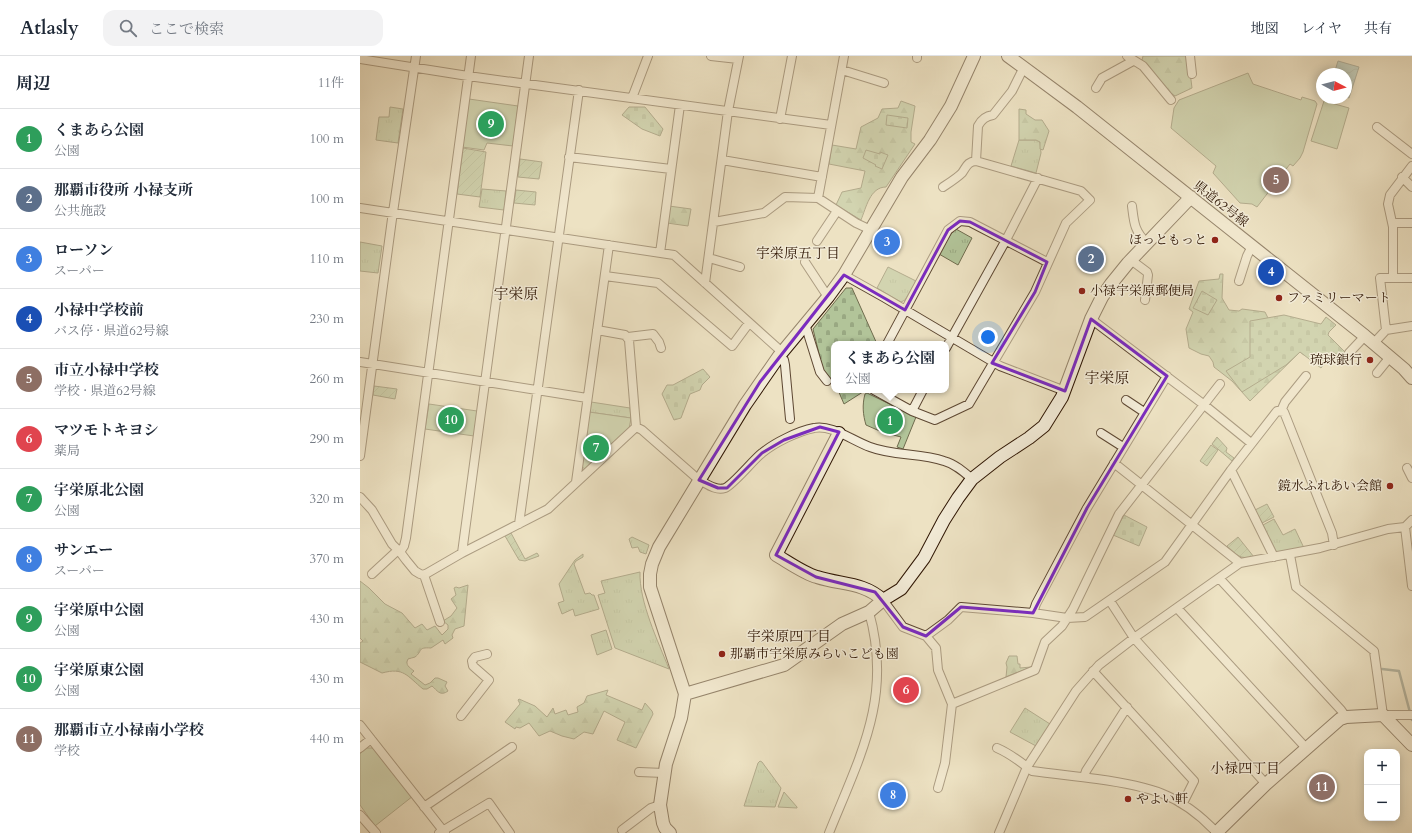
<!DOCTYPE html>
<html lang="ja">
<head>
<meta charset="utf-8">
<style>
	body { margin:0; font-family:Cardo,"Noto Serif JP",serif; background:#f2f2f3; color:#1f2937 }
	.controls { position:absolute; right:12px; bottom:12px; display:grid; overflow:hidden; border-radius:8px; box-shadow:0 2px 10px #0003 }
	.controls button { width:36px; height:36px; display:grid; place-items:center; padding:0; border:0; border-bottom:1px solid #e0e1e3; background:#fff; color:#1f2937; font:20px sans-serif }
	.compass { position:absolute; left:956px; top:12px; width:36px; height:36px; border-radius:50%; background:#fff; box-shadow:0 2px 10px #0003; rotate:97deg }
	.you { position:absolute; left:628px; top:281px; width:14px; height:14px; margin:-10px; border:3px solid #fff; border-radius:50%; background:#1a73e8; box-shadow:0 0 0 6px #1a73e833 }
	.badge { display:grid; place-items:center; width:26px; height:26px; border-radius:50%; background:#1a73e8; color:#fff; font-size:13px; font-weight:700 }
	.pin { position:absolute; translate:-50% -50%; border:2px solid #fff; box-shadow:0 1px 4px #0006 }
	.popup { position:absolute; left:471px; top:285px; width:118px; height:52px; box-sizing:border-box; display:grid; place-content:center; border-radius:8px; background:#fff; filter:drop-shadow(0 1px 3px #0005); font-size:13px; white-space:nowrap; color:#747a83 }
	.popup b { font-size:15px; color:#1f2937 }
	.popup::after { content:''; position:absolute; left:50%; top:100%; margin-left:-8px; border:8px solid transparent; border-top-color:#fff }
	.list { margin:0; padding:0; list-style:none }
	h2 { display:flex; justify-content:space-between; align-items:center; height:52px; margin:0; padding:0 16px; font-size:17px }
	h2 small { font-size:13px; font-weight:400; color:#747a83 }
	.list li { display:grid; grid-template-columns:26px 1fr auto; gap:12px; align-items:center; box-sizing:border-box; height:60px; padding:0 16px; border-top:1px solid #e0e1e3 }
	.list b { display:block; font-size:15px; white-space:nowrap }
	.list p { margin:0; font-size:13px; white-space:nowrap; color:#747a83 }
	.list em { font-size:13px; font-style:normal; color:#747a83 }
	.icon { flex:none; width:22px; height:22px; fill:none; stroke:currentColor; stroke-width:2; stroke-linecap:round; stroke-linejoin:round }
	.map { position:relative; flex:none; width:1052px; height:777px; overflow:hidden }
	header { display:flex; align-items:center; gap:24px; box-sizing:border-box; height:56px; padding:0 20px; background:#fff; border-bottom:1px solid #e0e1e3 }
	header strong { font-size:19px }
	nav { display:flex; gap:22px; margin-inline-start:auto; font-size:14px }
	.search { width:280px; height:36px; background:#f2f2f3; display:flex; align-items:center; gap:10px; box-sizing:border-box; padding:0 14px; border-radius:12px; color:#747a83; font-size:15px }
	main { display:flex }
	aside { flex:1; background:#fff }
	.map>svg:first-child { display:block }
	.grass { fill:url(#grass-tufts); stroke:#706c4e }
	.forest { fill:url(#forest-firs); stroke:#706c4e }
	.cemetery { fill:url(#cemetery-stones); stroke:#706c4e }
	.park { fill:#b2c499; stroke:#706c4e }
	.garden { fill:url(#garden-furrows); stroke:#706c4e }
	.water { fill:url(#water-waves); stroke:#6f7a70 }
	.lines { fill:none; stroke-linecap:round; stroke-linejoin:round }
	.stream { stroke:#6f7a70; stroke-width:2.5 }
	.street-casing { stroke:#5e4833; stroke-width:10 }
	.secondary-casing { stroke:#2e1503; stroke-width:14 }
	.street { stroke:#f3ecd8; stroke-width:8 }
	.secondary { stroke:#f3ecd8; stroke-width:12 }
	.marked { fill:none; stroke:#7b2cbf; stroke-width:3; stroke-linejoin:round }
	.poi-dot { fill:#8f2418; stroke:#f3ecd8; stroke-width:1.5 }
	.labels { text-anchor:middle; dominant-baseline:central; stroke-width:3; stroke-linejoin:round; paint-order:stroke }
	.street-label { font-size:13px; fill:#2e1503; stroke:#f3ecd8 }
	.poi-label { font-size:13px; fill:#2e1503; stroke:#f3ecd8; text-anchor:start }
	.neighbourhood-label { font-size:14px; fill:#2e1503; stroke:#f3ecd8 }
	.quarter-label { font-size:15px; fill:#2e1503; stroke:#f3ecd8 }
</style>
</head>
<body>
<header>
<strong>Atlasly</strong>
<div class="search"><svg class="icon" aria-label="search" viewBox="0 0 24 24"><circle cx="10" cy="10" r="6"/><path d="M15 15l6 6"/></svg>ここで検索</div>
<nav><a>地図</a><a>レイヤ</a><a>共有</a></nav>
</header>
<main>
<aside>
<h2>周辺<small>11件</small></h2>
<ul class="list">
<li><span class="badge" style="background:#2e9e5b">1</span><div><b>くまあら公園</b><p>公園</p></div><em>100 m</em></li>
<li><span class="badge" style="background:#5c6f8a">2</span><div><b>那覇市役所 小禄支所</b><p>公共施設</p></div><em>100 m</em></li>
<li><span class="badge" style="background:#3f7fe0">3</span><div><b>ローソン</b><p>スーパー</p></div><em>110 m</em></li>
<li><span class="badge" style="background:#1a4fb4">4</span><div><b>小禄中学校前</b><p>バス停 · 県道62号線</p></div><em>230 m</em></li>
<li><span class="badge" style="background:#8d6e63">5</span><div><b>市立小禄中学校</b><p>学校 · 県道62号線</p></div><em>260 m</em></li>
<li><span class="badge" style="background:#e0444e">6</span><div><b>マツモトキヨシ</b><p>薬局</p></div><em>290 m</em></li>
<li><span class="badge" style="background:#2e9e5b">7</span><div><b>宇栄原北公園</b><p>公園</p></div><em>320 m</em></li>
<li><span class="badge" style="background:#3f7fe0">8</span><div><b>サンエー</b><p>スーパー</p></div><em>370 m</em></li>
<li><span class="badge" style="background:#2e9e5b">9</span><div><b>宇栄原中公園</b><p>公園</p></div><em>430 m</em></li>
<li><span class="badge" style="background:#2e9e5b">10</span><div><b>宇栄原東公園</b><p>公園</p></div><em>430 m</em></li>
<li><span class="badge" style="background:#8d6e63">11</span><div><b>那覇市立小禄南小学校</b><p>学校</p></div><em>440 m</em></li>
</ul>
</aside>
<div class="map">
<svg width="1052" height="777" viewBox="0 0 1052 777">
	<defs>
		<pattern id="grass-tufts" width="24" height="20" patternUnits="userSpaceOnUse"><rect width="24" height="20" fill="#b2c499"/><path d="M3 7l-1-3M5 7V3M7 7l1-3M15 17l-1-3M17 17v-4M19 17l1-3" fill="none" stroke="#99a882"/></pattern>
		<pattern id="forest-firs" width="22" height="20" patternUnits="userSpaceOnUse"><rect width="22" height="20" fill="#b2c499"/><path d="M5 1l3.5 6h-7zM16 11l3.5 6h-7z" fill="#99a882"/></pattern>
		<pattern id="cemetery-stones" width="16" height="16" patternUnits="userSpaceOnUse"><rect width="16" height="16" fill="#b2c499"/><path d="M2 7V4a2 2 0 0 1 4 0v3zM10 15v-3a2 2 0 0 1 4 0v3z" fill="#99a882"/></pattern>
		<pattern id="garden-furrows" width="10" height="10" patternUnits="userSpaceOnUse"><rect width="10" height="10" fill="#b2c499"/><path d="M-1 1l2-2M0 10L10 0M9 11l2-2" fill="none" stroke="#99a882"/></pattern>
		<pattern id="water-waves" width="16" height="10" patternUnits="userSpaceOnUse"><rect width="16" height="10" fill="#9abdb8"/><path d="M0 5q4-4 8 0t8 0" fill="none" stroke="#85a29d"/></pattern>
	</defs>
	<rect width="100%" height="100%" fill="#ede2c3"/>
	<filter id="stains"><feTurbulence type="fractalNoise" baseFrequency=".005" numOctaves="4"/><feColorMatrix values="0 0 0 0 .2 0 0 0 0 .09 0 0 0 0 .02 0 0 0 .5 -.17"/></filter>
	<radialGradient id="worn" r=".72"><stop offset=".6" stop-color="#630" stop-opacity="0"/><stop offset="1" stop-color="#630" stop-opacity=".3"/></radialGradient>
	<path class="grass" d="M30,51L43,53L38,87L16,84L19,61H29Z
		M659,84H676L680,86L681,97L676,117L651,110Z
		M122,133L146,135L144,154L119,151Z
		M596,173L612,182L598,209L579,198L591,178Z
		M0,186L22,190L18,217L0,215Z
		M528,211L556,225L545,244L541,246L517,232Z
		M231,346L270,352L271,362L229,356Z
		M914,463L923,479L935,473L944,492L919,496L915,495L903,469Z
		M272,481L289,489L286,498L280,496L278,491L272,492L269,483Z
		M223,498V501L216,505L214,508L225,538L230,537L232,539H234L239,553L215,560L213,553L202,558L198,547L204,545L199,528L215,504Z
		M280,516C279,546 298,585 309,613L255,592L238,539L245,537L241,525Z
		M246,574L252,593L237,599L231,579Z
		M665,652L690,668L676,690L650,676Z
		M400,705L402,706L421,732L415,751L384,750L398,707Z
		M424,736L437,751V752L418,751Z"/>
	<path class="forest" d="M783,0H828L832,32L815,40L808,35L782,4Z
		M541,45L555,50L551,76V86L555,88L526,131C510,131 506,152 501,164L476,149L482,136L501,132L505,115L469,108L472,89L496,93L501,71L518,62L522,53L538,52Z
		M659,53L666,54V58L675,64H682L689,75L683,94L680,93V86L676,84H659Z
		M309,150L331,153L328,170L307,167Z
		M860,218H863L862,242L869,254L879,255L882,253L905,256L908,262L944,299L940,296L890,345L872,325L854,311L853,306L849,300L841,298L829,292L826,273L833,256L829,253L839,225L859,223Z
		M0,525L9,532L25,548L42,557L55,572L62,568L67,574L75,570L82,579L88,573V569L83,565L91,560L97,552L91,543L96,539L94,532L96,531L99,532L108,529L104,570L95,573L92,579L93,582L85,588L83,584L71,592C57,591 63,595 55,601C53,602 50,602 48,603C45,609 49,611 54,615L51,618L65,629L70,627L75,622H78L87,626L85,630L88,635C80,641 77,634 72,630L67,633H63C47,620 44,611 22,617L0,606V587L3,585L0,582Z
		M649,600H657L658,608H660V612L671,611L646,621L647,611L646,607Z
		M248,634L246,639L282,654L285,647L292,655L293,658L276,692L257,684L265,666L244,655L233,678L224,676L214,683L202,680L190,675L179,680L169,667L160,672L156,671L155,673L145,666L160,648L158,644L159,643L175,650L187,661L193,652L195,658L206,654L208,659L218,656L217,651L224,647L227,640Z"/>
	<path class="cemetery" d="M269,51H285L303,73L300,80L282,73L262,59Z
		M527,59L548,62L547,72L526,69Z
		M506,94L520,98V96L528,99L522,113L515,110L516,109L503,102Z
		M486,232H492L517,288H474V327L463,314L453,273Z
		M842,235L857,244L848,259L833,252Z
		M924,259L961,268L966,261L976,269L969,276L968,279L985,296L981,301L973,296L961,312L940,296L926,309L882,336L866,315L890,301V265Z
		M343,313L350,321L342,329L340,334L330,338L321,362L314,364L302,338L307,329H313Z
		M478,334H506L484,348Z
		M764,459L787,471L779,490L753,479Z"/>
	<path class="park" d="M888,17L893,28L941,44L942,41L955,45L957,48L943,96L940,102L933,110L930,108L897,151L892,148L880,147L853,117L856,110L811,72L814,52L819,44Z
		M109,43L158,50L153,90L127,87L124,94L102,91Z
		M964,45L989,52L977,93L951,85Z
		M507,337L556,361L543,393L537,391L541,381L522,376L506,369C503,359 502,349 505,338Z
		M69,348L117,355L114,380L65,373Z
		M229,356L271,362L269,373L225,413L222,411Z
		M6,692H15L53,740L15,770L0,749V698Z"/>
	<path class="garden" d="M103,92L126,96L120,141L97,138Z
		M160,103L182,106L179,123L158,121Z
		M156,134L176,136L175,149L154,147Z
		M14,330L37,333L35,343L13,339Z
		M857,381L867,392L866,396L874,402L872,405L852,388Z
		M851,389L858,394L847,410L840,405Z
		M907,448L914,461L902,467L895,454Z
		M151,477L165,503L177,497L179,500L165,505L159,504L145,480Z
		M878,481L894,501C879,503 878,500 867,490Z"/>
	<path class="water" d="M978,5L999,11L989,42L986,41V18H974Z"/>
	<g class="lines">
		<path class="stream" d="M1022,613L1039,615L1052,664"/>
		<defs>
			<path id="street" d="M351,0L378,3
				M767,0L783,10L811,44
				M830,0L832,18
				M557,2V0
				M0,3L108,20L471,69
				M482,14L524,27
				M736,32L742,22L773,5
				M272,42L288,0
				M420,63L432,0
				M1017,71L1052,98
				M209,101L311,113
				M362,104L462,121
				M1042,121L1052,131
				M583,131C589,127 597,122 602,117C607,110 607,106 616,105
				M458,142L484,0
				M772,150C774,166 774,175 787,187
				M0,152L314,199L422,296
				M354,166L404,157L425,141L458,142L496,167L511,174
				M1033,167H1052
				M457,185L477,155
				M300,197L320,49
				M349,202L380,211
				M771,204L787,216L788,219L785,244
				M445,206L468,241
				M484,219L525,242L640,310L705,335
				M245,220L298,227L372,290L389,267
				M1033,222V171L1028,148L1030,139L1052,110
				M879,225L887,200L892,190
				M345,227L368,55L379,0
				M731,263L843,348L891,387
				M445,268L460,316L467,325
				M1026,274L1020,222H1052
				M268,281L293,278L299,286L301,292
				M1014,287L1026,274L1052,270
				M527,288L588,174L600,165L610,166L687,206
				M586,292L646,184L678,122
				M989,297L1005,280
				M419,300L424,304L425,309L430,363
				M0,306L227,342
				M1017,317L1030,301
				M514,334L552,355L575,364L609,348L675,236L706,167L730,144L721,135L616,105L618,70C621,64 626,60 633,59L652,35L664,11
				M766,344L784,356
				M552,355L563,334
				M921,355L925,346L946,320
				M276,371L282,374L339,424C347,428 356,435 365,432C373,429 393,404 402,397C414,387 438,375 454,372C471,368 493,385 510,391C533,400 561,397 584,405C595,408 604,416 612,423
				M741,377L763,391
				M0,400L32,163L56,0
				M754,407L880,507
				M1047,412L1052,422
				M871,414L914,501
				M216,426L249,189
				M0,441L12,454L32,488L40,496L46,504L55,515L60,518L64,519L102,497L188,453L276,371L269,284L265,279L237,274
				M159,468L219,34
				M1045,471L1052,530
				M40,496L44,490L46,482L111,0
				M102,497L169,0
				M930,499L936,531L1014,595L1023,659H1052
				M12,518L38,494
				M64,519L80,566
				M859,522L981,654L986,661
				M523,544L543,571L566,580
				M750,545L774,582L906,728
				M817,552L947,693
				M673,557L676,548L727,452L807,320
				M733,615L834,725L823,747
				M592,648L675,614L685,586L702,570L713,553L759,458L860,328
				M101,660L129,624L113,610L112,605L115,601L127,598
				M0,669L85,777
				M0,692L11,683
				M637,692C651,698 661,706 672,715C694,718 715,720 737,723C788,730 820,737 857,777
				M279,716L304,717
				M724,721L726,715L767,651
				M578,732L585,707L592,648L578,614L576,592L566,580L588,564L601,551L673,557L707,562L725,561L805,506L871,414L917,355L924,356L972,477L974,489
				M64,751L152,691
				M0,759L16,777
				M262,774L291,752L300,749
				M79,777L129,747L150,777
				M469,777C500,700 533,641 509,556
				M639,777L667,711L716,635L739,609L774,582L880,507L960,492L1028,473L1045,471L1052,464"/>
			<path id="secondary" d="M648,0L717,51L1005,280L1044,313L1052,322
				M479,377L416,499C428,506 445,518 457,521C482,529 503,526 523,544
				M325,638L424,609L482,568L509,556L523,544L541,533L564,502L584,464L598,442L612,423L640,401L669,382L684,370L702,341L731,263L742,241L751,228L768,207L831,141
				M857,776L906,728L980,663L986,661L1023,659L1052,689
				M310,777L305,772L303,767L300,749L306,708L321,662L325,638L290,531V518L292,508L299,491L385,349L419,300L468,241L484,219L542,121L570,84L591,50L614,0"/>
		</defs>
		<use href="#street" class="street-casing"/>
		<use href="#secondary" class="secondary-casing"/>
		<use href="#street" class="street"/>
		<use href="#secondary" class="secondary"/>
	</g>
	<path d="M0 0H1052V777H0ZM600,165L610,166L687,206L675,236L632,307L705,335L731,263L807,320L727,452L673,557L601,551L566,580L543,571L515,536L456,521L416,499L479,376L460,371L424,384L402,397L367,432H358L339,424L400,326L484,219L545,254L588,174Z" fill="#ede2c3" fill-opacity=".55" fill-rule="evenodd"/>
	<path class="marked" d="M600,165L610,166L687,206L675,236L632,307L705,335L731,263L807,320L727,452L673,557L601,551L566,580L543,571L515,536L456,521L416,499L479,376L460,371L424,384L402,397L367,432H358L339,424L400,326L484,219L545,254L588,174Z"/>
	<g class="poi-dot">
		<circle cx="855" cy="184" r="4"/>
		<circle cx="722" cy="235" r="4"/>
		<circle cx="919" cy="242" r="4"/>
		<circle cx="1010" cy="304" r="4"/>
		<circle cx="1030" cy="430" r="4"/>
		<circle cx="362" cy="598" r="4"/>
		<circle cx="768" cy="743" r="4"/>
	</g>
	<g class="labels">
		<g class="street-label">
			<text transform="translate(861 148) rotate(38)">県道62号線</text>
		</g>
		<g class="poi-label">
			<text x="847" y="184" text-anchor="end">ほっともっと</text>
			<text x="730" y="235">小禄宇栄原郵便局</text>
			<text x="927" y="242">ファミリーマート</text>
			<text x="1002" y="304" text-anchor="end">琉球銀行</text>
			<text x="1022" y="430" text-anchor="end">鏡水ふれあい会館</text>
			<text x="370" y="598">那覇市宇栄原みらいこども園</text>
			<text x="776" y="743">やよい軒</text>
		</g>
		<g class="neighbourhood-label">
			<text x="438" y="197">宇栄原五丁目</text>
			<text x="429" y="580">宇栄原四丁目</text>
			<text x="885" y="712">小禄四丁目</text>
		</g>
		<g class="quarter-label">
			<text x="156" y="238">宇栄原</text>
			<text x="747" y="322">宇栄原</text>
		</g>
	</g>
	<rect width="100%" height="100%" filter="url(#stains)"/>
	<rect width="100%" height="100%" fill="url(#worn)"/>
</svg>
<div class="controls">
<button>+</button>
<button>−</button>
</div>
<svg class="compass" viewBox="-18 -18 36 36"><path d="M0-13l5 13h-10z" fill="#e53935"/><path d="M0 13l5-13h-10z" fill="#747a83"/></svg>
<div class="you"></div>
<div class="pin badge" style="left:530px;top:365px;background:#2e9e5b">1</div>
<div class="popup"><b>くまあら公園</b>公園</div>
<div class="pin badge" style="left:731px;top:203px;background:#5c6f8a">2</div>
<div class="pin badge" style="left:527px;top:186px;background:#3f7fe0">3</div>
<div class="pin badge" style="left:911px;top:216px;background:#1a4fb4">4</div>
<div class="pin badge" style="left:916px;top:124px;background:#8d6e63">5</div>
<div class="pin badge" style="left:546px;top:634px;background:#e0444e">6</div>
<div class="pin badge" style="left:236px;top:392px;background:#2e9e5b">7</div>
<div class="pin badge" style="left:533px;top:739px;background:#3f7fe0">8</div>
<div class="pin badge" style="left:131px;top:68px;background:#2e9e5b">9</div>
<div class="pin badge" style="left:91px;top:364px;background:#2e9e5b">10</div>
<div class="pin badge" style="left:962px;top:731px;background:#8d6e63">11</div>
</div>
</main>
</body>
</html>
